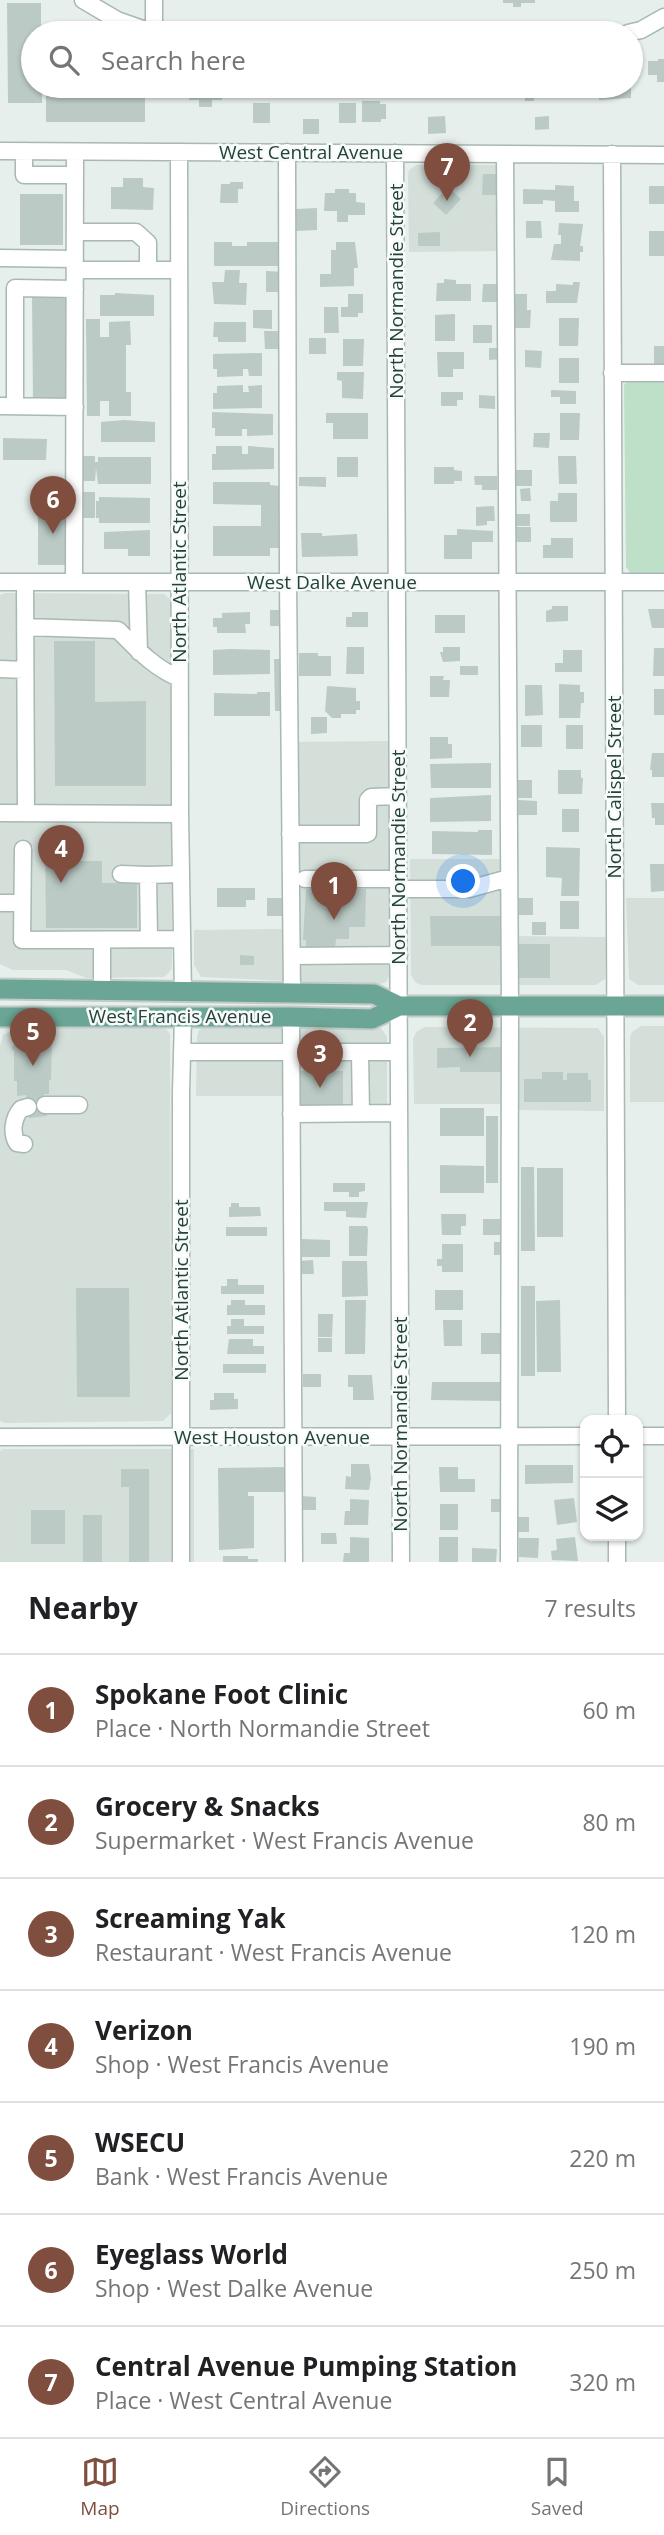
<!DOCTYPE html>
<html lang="en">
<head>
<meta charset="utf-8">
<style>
	body { margin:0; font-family:"Open Sans",sans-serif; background:#f6f6f6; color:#202124 }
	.controls { position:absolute; right:21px; bottom:21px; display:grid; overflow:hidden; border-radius:14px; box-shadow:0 2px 5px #0004 }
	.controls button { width:63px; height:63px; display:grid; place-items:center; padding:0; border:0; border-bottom:2px solid #e0e0e0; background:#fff; color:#202124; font:35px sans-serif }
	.you { position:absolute; left:464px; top:882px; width:24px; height:24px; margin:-18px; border:5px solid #fff; border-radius:50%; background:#1a73e8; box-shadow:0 0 0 10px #1a73e833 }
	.badge { display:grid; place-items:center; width:46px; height:46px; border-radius:50%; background:#7f4e3f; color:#fff; font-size:23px; font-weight:700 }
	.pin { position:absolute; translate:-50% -58px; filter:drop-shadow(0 2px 4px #0008) }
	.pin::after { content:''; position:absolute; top:37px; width:24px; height:21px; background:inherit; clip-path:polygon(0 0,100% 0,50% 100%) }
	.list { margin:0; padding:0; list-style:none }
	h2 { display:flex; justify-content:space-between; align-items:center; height:91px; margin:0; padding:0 28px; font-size:30px }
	h2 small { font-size:23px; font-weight:400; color:#757577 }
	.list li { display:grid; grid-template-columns:46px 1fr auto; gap:21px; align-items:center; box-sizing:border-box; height:112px; padding:0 28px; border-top:2px solid #e0e0e0 }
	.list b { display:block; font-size:26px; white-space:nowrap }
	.list p { margin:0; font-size:23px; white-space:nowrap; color:#757577 }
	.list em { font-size:23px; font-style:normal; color:#757577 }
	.icon { flex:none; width:38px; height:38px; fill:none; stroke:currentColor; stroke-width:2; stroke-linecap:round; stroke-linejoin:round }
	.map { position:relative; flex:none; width:664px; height:1562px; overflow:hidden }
	.search { position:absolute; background:#fff; box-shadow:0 2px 5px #0004; left:21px; right:21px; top:21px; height:77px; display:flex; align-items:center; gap:18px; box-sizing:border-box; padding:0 24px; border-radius:38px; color:#757577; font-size:26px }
	.sheet { height:875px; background:#fff }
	nav { display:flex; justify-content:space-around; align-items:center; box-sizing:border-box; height:98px; border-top:2px solid #e0e0e0; background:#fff; font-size:19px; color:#757577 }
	nav a { display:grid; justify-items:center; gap:4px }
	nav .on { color:#7f4e3f }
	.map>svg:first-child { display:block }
	.built { fill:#d4dfda }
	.green { fill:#bfe0c8 }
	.building { fill:#bbcac4 }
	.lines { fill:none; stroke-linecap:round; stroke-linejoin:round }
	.minor-casing { stroke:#a8b8b2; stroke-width:19 }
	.major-casing { stroke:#c2cac8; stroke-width:23 }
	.minor { stroke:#fff; stroke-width:16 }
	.major { stroke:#6aa596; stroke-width:19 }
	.labels { text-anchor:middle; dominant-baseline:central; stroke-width:5; stroke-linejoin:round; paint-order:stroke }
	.street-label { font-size:19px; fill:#24423a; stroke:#f7fbf9 }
</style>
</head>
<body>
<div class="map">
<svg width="664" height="1562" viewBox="0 0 664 1562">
	<rect width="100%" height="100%" fill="#e6efeb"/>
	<path class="built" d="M416,165H504V251L409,252L408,175L409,170Z
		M5,593L164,594L171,600L172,965L171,970L164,977L86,978L66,970H13L0,964V595Z
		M390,741V975L386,982L378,985L201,977L194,965V930L287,929V742Z
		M410,859H508V936L607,937L605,979L596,985H422L416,983L411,975Z
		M626,898H664V985H638L629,979Z
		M21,1026H159L167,1030L170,1034L171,1413L163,1421L5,1423L0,1421V1046L3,1035Z
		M641,1026H664V1102H630V1037L632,1032Z
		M205,1027L381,1028L387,1037V1122H287V1096H196L197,1036L199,1030Z
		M425,1027L598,1028L604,1037V1111L504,1110L503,1104H414L413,1039L416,1032Z
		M3,1449H194V1562H0V1451Z"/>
	<path class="green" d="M629,380H664V575H632L626,567L624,385Z"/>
	<path class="building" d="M503,0H535V3H521V7H513V3H503Z
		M7,3H41V33H33V86H42V103H8Z
		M658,59H664V82H657V75H648V61H658Z
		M189,86H222V100H212V107H199V100H189Z
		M247,86H264V96L247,95Z
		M324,86H355V90H324Z
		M373,86H397L396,93H373Z
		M421,86H435V93H421Z
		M468,86H483V92L468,91Z
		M517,86H535L534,101H525V93H517Z
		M557,86H588V93H557Z
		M600,86H631V98L599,100Z
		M46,89H145V122H46Z
		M362,101H380V104H386V119H381V122H362Z
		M253,103H270V123H253Z
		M339,103H356V123H339Z
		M445,116L446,133L428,134V117Z
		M549,116V129L535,130V117Z
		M303,119H319V134H303Z
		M483,174H498L497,195H482Z
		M123,178H143V187L154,188L153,210L111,209V187H123Z
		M230,182H243V189H238V203H220L221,184H230Z
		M555,185L574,186V201H579V212H555V201L543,200V204H523V189L555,190Z
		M649,186H664V204H649Z
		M448,187L461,199L446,215L433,203Z
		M335,189H349V193H356V202L365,203V215H348V222H337V211H324L325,193H335Z
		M20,194H63V245H20Z
		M317,208V230L296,231V209Z
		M526,221H541L542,238H526Z
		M559,223L583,224L580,246H583V252H580V261L551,260L554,244H561V235H558Z
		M649,231H664V256H649Z
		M440,232V246H418V233Z
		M214,242H232V246H247V242H278V266H214Z
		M336,242H355L358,268H354V286L320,287V274H331V250H336Z
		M225,270H240L239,283H247L246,305L214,304L212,282H224Z
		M266,271L285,272V292H266Z
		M444,279L456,280V284H471V301H436L437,283H444Z
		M573,282H580L577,303H546V291H556V284L573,285Z
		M483,284H502L501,302H482Z
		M115,293L154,295V316H100V295H115Z
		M348,294H363V313H358V317H341V307H348Z
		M514,294H527V310H531L530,328H513Z
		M32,297H66V398H33Z
		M324,307H338L339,333H324Z
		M253,310H272V329L253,328Z
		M455,314V341H435V315Z
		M559,318H579L578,346H559Z
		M86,319H100V337H109V322L130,321L131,345H126V392H131V416H109V401H100V416H87Z
		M214,322H246V342H218V337H213Z
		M473,325H492V343H473Z
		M264,331H285L286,349H265Z
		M309,338H326V354H309Z
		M343,339H364L363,366H343Z
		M654,346H664V367H654Z
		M489,348H503V359L489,360Z
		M525,350L542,351L541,368L525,367Z
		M437,352H464V369H453V377H438Z
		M262,353V376H249L248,369H243V376L217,377V369H213V354Z
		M559,358H579V383H559Z
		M337,372H364L363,399L342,398V381L337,380Z
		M243,385V392H249L248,386L262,385V408L213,409V393H217V386Z
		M551,390L576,391V404H560V397H551Z
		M441,392H463V400H457V406H441Z
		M479,395L495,396V409L479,408Z
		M212,412L273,414V435L247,436V429H242V436H215V428H212Z
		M326,413H368V439H333V423H326Z
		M560,413H580L579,440H560Z
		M124,420L155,422V442H101V422Z
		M534,433H550L549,448L533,447Z
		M3,438L47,439L46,460H3Z
		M216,446H242V454H248V446L274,448V469L212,470V454H216Z
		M82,456H95V462H98V457H151V484H98L96,468L95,481H82Z
		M558,456H576L577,484H559Z
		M337,457H358V477H337Z
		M434,467H454V470L462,471V481H454V484H434Z
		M514,470H532V486H514Z
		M474,476H497V490H482V485H475Z
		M299,477H326V487L299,486Z
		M213,482H270V485L280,486V548H270V556H213V526H261V505L213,504Z
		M530,488L531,501H521L520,489Z
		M82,492H95V518H81Z
		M558,493H577V522H550V501H558Z
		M99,497L150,498V523H99V518H96V501H99Z
		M38,502H68V565H38Z
		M494,506L495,521H487V525L476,526V507Z
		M514,514H530V526H514Z
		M515,527H531V542H514Z
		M457,529L493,531V542H472V559H444V535H457Z
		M150,530V556H128V549H104V532Z
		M301,533H322V536L357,534L358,556L302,557Z
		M551,538H573V558H543V545H551Z
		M552,606H568V621L546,622V611L552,609Z
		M648,609H664V628H652Z
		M270,610H287L286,626H270Z
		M250,612V624H245L246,633H217V627H213V618H222V613Z
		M352,612H368V627H346V617H352Z
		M435,615H465V633H435Z
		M54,641H95V702L146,701V786H55Z
		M347,647H364V674H346Z
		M443,647H460V661L443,662L440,652H443Z
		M654,648H664V676H653Z
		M231,649L270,650V674L213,675V650Z
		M563,650H582V672H555V663H563Z
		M299,653H318V656H331V676H299Z
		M274,659H286L287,711H275Z
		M460,666H478V675H460Z
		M430,676H444L443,680H450L449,697H430Z
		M559,684L580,685V692H584V703H581L580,718H559Z
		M525,685H542L543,715L525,716Z
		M327,686L356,688V701H360V710H356V714H341V718H332L325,711Z
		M654,689H664V715H654Z
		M257,692H270V716H214V693L257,694Z
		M311,717H327V733L311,734Z
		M521,725H542V747H521Z
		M566,725H583V749H566Z
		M430,737H448V744H452V758L430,759Z
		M652,753H664V777H652V770H650Z
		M491,763V788H431L430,764Z
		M558,770H581V778H583L582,794H558Z
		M515,780H532V798H515Z
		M491,795V821L430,822V798Z
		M518,800L537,801V815H518Z
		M651,803H664V825H655V818H652Z
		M562,809H579V832H562Z
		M478,830H492V855L432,854V831L478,832Z
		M45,841H75V861H102V883H137V928H46Z
		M546,847L580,848L579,896H561L562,878L546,877Z
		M650,864H664V891L651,892Z
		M217,888H255V900H246V907H217Z
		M306,889H366L365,927H349V939H336L335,949H306V940H303Z
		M267,898H287V916H267Z
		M515,898H533V915H515Z
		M560,901H579V929H560Z
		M430,916H502V946H431Z
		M532,922H546V935H532Z
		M516,944H550V978H516Z
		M240,955L254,956V965H240Z
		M28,1031L33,1037H52L51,1080H49V1094H44L47,1116L29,1118L26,1095L17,1096V1081H14V1051L11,1048Z
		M503,1047V1072H460V1067L437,1068V1048Z
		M298,1071H343V1106H320V1110H309V1106H298Z
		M542,1072H563V1080H567V1073H588V1080H591V1102H524V1079H542Z
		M440,1108H484V1136H440Z
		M486,1116H498V1183H486Z
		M440,1165L484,1166V1193H440Z
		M521,1167H534L535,1251H521Z
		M537,1168H563V1237H537Z
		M333,1183H365V1191L359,1192V1197H349V1192H333Z
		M324,1202H368L366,1218L346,1217V1211H324Z
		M231,1203H239V1207H260L261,1216L229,1217V1207H231Z
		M441,1214H466V1226H461V1235H442Z
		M483,1219H500V1235H483Z
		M349,1226H367L368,1229L367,1256H349Z
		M226,1227H267V1236H226Z
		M302,1239L330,1240V1257H302Z
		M494,1242H502V1255H494Z
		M442,1244H463V1272H442V1266H437V1259H442Z
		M313,1260L314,1274H299V1261Z
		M342,1261H367L368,1296L342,1297Z
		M227,1279H238V1285H264V1294H221V1286H227Z
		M521,1286H535V1376H521Z
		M76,1288H129L130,1397H77Z
		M435,1290H463V1310H435Z
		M231,1300H245V1305H265V1315H227V1305H231Z
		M345,1300H366L365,1354H345Z
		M560,1300L561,1372H537L536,1301Z
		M318,1314H333L332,1337H318Z
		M231,1319H244V1326H264V1334H227V1326H231Z
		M443,1320H462V1346H444Z
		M481,1333H502V1354H481Z
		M318,1338H332V1352H318Z
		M229,1339H253V1346H264V1354H227Z
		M223,1364H266V1373H223Z
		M303,1374H321V1387H303Z
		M348,1375H372L374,1400H353V1387H348Z
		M432,1382H503L502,1401L431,1400Z
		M214,1393H234V1399H238V1409L210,1410V1400H214Z
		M351,1464H369L371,1478L369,1490L345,1489L346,1476L351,1477Z
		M525,1465H573V1483L525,1484Z
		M286,1467V1492H248V1496H254V1548L219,1550L218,1468Z
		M439,1467H458V1479H475V1492H440Z
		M121,1469H149V1562H129V1487H121Z
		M300,1496L316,1497V1510H300Z
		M574,1498L577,1522L557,1525L554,1500Z
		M350,1499L369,1500L368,1525H344L345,1511H350Z
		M491,1499H502V1512H491Z
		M440,1504H458V1530H440Z
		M31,1510H65V1544H31Z
		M83,1515H102V1562H83Z
		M517,1517H529V1532H517Z
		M321,1533H336L337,1544H321Z
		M350,1537L369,1538V1562H343L344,1553H350Z
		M439,1537H458V1562H439Z
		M575,1537L578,1561L552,1560L551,1551L557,1550L556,1539Z
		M519,1538H539L538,1558L519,1557Z
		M472,1548L497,1549L496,1562H472Z
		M223,1556H248V1559H258V1562H223Z"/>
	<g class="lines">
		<defs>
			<path id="minor" d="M83,0L117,20L154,33V0
				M628,33L641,30L664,17
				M0,151L664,155
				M24,151V175H75
				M179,152L180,814L183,993
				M287,152L288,582L292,993
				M395,153L401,1562
				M505,154L510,1007L509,1562
				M612,154L617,1420
				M75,232H136L148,243V270
				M0,258L75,259
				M75,270H178
				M612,373H664
				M0,406L75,407
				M15,406V288L75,289
				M0,582H664
				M25,582L26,813
				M74,582L75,152
				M137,582L139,652
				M25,627L118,630C137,649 154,668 179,678
				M0,669L25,670
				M0,813L180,814
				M290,834H366L368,833V800L371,797L398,796
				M23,849L22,940L182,939
				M121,874L148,875
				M305,879H398
				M398,889H469L509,878
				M0,903H22
				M149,939L148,875L181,874
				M102,940V991
				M292,956L399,955
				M291,1017L294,1562
				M182,1052H399
				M360,1053L361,1113
				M45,1105H79
				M291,1114L399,1113
				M24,1144L17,1143C11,1133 13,1118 21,1109L28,1107
				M638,1436H664
				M0,1437L585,1436
				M181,1562V1092L183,1018
				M617,1562V1536"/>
			<path id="major" d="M0,989L374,994L399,1006H664
				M0,1017H291L372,1019L399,1006"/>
		</defs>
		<use href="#minor" class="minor-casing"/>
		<use href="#major" class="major-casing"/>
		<use href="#minor" class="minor"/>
		<use href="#major" class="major"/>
	</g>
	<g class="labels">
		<g class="street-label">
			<text x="311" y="152">West Central Avenue</text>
			<text transform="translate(396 291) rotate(-90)">North Normandie Street</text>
			<text transform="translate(179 572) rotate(-90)">North Atlantic Street</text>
			<text x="332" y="582">West Dalke Avenue</text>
			<text transform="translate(614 787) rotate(-90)">North Calispel Street</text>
			<text transform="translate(398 857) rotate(-90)">North Normandie Street</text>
			<text x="180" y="1016">West Francis Avenue</text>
			<text transform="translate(181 1290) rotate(-90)">North Atlantic Street</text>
			<text transform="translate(400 1424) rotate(-90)">North Normandie Street</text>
			<text x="272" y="1437">West Houston Avenue</text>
		</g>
	</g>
</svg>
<div class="controls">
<button><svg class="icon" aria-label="locate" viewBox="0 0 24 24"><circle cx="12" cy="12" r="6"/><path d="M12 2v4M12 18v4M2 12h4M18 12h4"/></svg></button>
<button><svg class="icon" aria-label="layers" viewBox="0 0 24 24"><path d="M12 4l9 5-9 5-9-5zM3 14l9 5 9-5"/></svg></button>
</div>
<div class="you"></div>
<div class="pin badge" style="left:334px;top:920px">1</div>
<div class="pin badge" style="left:470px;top:1057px">2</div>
<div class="pin badge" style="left:320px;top:1088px">3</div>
<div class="pin badge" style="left:61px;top:883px">4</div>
<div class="pin badge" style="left:33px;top:1066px">5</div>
<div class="pin badge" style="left:53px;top:534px">6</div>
<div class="pin badge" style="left:447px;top:201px">7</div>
<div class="search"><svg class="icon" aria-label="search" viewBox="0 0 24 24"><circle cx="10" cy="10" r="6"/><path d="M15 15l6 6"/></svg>Search here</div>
</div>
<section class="sheet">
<h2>Nearby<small>7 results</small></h2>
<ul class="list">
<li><span class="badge">1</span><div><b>Spokane Foot Clinic</b><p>Place · North Normandie Street</p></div><em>60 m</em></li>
<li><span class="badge">2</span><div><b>Grocery &amp; Snacks</b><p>Supermarket · West Francis Avenue</p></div><em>80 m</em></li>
<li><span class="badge">3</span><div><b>Screaming Yak</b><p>Restaurant · West Francis Avenue</p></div><em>120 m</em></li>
<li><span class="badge">4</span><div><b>Verizon</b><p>Shop · West Francis Avenue</p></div><em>190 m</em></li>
<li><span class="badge">5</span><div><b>WSECU</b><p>Bank · West Francis Avenue</p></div><em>220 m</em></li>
<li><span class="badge">6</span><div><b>Eyeglass World</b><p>Shop · West Dalke Avenue</p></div><em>250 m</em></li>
<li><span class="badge">7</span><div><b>Central Avenue Pumping Station</b><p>Place · West Central Avenue</p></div><em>320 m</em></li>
</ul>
</section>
<nav>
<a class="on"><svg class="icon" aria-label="map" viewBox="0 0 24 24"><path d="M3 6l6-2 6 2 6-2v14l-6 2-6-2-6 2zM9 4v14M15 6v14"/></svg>Map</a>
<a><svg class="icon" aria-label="directions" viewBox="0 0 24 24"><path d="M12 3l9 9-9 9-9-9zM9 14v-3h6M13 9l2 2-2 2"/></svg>Directions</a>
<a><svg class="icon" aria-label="saved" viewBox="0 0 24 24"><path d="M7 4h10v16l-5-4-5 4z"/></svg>Saved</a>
</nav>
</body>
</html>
